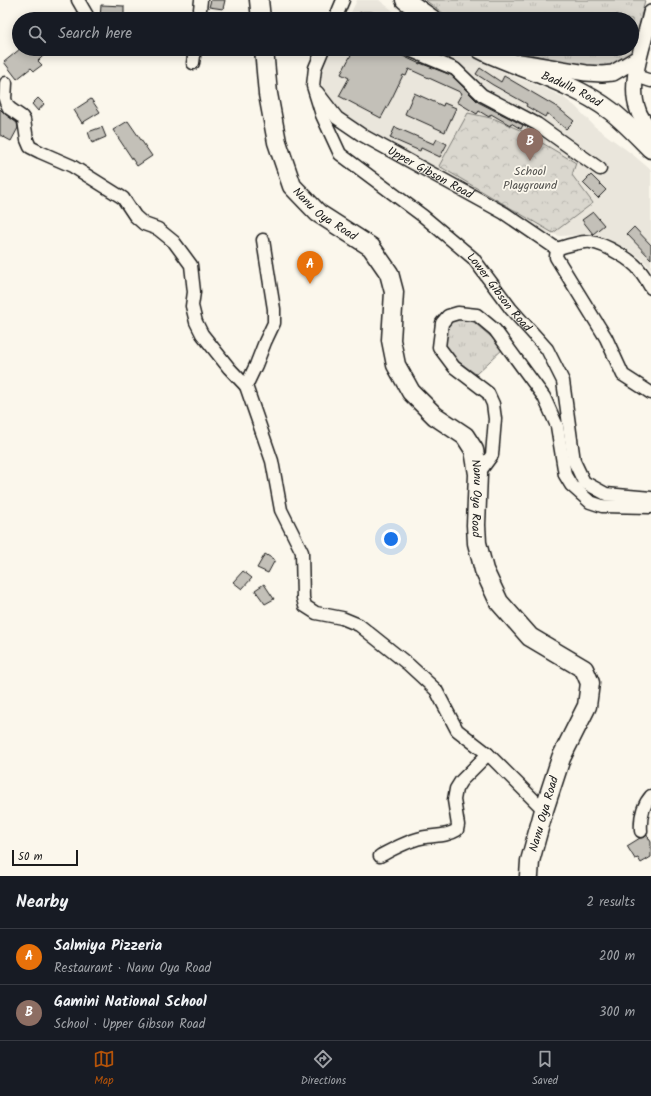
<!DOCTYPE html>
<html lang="en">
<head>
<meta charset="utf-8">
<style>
	body { margin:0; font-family:Kalam,sans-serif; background:#20242c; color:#f1f3f6 }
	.scale { position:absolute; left:12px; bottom:10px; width:66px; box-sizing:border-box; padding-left:4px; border:2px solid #1c1c1c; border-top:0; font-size:11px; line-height:14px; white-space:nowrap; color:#1c1c1c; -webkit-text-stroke:3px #fbf7ec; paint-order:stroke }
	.you { position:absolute; left:391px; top:539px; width:14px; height:14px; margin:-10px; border:3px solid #fff; border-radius:50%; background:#1a73e8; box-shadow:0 0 0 6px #1a73e833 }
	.badge { display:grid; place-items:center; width:26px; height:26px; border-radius:50%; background:#b45309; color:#fff; font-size:13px; font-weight:700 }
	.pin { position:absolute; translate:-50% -33px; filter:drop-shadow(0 1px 2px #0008) }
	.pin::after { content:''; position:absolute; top:21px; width:14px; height:12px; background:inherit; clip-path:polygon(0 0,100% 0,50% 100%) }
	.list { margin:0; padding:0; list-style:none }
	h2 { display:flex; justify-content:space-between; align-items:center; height:52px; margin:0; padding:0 16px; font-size:17px }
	h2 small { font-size:13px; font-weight:400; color:#9ea1a6 }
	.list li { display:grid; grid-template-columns:26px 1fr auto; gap:12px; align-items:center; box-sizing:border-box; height:56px; padding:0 16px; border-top:1px solid #363941 }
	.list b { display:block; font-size:15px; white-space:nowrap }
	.list p { margin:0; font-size:13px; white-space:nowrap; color:#9ea1a6 }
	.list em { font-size:13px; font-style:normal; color:#9ea1a6 }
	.icon { flex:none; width:22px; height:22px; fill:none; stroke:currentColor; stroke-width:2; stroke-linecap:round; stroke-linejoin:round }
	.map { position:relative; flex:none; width:651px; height:876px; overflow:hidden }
	.search { position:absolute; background:#171b24; box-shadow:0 2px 10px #0003; left:12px; right:12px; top:12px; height:44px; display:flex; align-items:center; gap:10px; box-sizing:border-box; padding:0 14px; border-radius:22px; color:#9ea1a6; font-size:15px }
	.sheet { height:164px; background:#171b24 }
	nav { display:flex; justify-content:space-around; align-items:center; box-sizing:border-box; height:56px; border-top:1px solid #363941; background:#171b24; font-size:11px; color:#9ea1a6 }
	nav a { display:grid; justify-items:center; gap:2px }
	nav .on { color:#b45309 }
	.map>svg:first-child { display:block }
	.built { fill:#eae6dc }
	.grass { fill:url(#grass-tufts); stroke:#7b7a75 }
	.park { fill:url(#park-crowns); stroke:#7b7a75 }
	.building { fill:#c3c0b8; stroke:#1c1c1c }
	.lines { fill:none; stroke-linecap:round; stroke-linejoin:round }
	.minor-casing { stroke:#1c1c1c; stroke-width:15 }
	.major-casing { stroke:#1c1c1c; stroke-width:18 }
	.highway-casing { stroke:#1c1c1c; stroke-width:21 }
	.minor { stroke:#fbf7ec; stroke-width:12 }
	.major { stroke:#fbf7ec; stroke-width:15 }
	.highway { stroke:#fbf7ec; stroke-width:18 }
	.labels { text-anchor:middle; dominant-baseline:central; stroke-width:3.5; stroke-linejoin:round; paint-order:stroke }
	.street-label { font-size:12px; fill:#1c1c1c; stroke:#fbf7ec }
	.park-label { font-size:12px; fill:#555451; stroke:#fbf7ec }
</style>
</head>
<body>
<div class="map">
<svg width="651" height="876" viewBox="0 0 651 876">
	<defs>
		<pattern id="grass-tufts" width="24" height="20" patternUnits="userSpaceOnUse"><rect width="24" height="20" fill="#dad7ce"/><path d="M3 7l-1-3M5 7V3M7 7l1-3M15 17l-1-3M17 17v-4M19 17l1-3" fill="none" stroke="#bab8b0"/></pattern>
		<pattern id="park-crowns" width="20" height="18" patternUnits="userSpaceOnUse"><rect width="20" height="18" fill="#dad7ce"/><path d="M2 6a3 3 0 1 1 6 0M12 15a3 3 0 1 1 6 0" fill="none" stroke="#bab8b0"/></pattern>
	</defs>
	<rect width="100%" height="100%" fill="#fbf7ec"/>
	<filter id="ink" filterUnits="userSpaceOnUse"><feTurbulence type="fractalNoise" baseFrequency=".025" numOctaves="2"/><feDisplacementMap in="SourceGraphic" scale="8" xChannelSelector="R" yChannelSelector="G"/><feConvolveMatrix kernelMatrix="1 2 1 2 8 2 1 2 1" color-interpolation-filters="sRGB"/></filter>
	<g filter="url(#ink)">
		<path class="built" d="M357,0H379L392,10L406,19H348Z
			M332,49H458L490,66L518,78L544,88L563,97L575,106L594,126L632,154L651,170V269L643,260L633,253L625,248L608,241L592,236L580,235L560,236L545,232L416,159L346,116L337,109L322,89V72L327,58Z"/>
		<path class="grass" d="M425,0H645C641,16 639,34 632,48V19H451Z
			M510,49H632L629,55L611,68L598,69L555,60Z
			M469,318L504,348L476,374L452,357L443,341L448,321Z"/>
		<path class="park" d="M468,113L495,119L522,131L576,163L572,175L593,203L553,233L439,166Z"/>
		<path class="building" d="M211,0H225L223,9L209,7Z
			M101,5L124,6V19H100Z
			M20,49H40L45,54L38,61L42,65L34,71L31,68L17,79L4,62Z
			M354,49H388L420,64V63L451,75L478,102L523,125L521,129L511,123L510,125L491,114L489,117L479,111L477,114L457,102L462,93L409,69L406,76L403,75L392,98L381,118L339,96L349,78L341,74Z
			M480,68L501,82L504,76L557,107L574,121L566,129L547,113L545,117L526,106L527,104L493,85L476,74Z
			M414,93L443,106L444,103L456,108L445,132L405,114Z
			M38,98L44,104L38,111L32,104Z
			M91,99L100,112L82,123L74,110Z
			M0,109L5,114L17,123L18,128L11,141L0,135Z
			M128,121L152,156L137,166L113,130Z
			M102,127L106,137L92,143L88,132Z
			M395,127L434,144L437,139L447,144L440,157L421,148L420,151L390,138Z
			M591,175L606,190L598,198L583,183Z
			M593,212L604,225L593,234L582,220Z
			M634,227L651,245V259L627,234Z
			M265,554L275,560L268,573L257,568Z
			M243,571L252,578L242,589L233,582Z
			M264,584L274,599L265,604L255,590Z
			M647,835L651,842V857L641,863L638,858L635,859L627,846L640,838L645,837Z"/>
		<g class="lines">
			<defs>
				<g id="minor">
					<path d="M78,0L89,19"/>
					<path d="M199,19L201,0"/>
					<path d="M335,19L343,0"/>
					<path d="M363,19H371"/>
					<path id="s1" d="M323,49L315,68L313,86L322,115L340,154L423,216L473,258L511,309L547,349L563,381L574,461L584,482L606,494L651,498"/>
					<path d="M407,49L455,69L482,95L537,124L600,169"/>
					<path d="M193,63L195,49"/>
					<path d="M636,76L651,81"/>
					<path d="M6,83L5,99L6,102L9,108L22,117L24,120L27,140L30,147L40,152L72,166L123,198L135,216L144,224L158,229L174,242L191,265L194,292L192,306L196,322L202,334L229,368L246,386"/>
					<path id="s2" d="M317,92L337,118L362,135L504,213L557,249"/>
					<path d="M263,240L274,309V323L265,342L256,365L246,386L272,461L281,510L302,552L303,598L305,606L316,613L342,618L359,625L409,665L436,690L457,730L488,754L544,810"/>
					<path d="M557,249L556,257L606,338L623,375L651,393"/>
					<path d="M557,249C564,246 584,241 591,242C605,244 633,260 641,272C645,277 648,283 651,288"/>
					<path d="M478,474L492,455L495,419L493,404L488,393L454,367L439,347L442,323L448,316L458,313L477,315L495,330L544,397L557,426L565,475L571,485L590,502L602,506L651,507"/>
					<path d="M641,831C640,817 642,806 651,796"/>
					<path d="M380,856C393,849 407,841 421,838C433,835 446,837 457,830L458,825L454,800L456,789L461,781L488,754"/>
				</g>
				<path id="major" d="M651,13C645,41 627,82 638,110C640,118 647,125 651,131
					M520,62L586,73L602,74L613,73L638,58"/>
				<g id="highway">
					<path d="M259,0L261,19"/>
					<path d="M405,0L432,19"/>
					<path id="s3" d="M264,49L268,94L277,142L292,186L318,213L371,247L389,273L394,292L391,340L396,365L411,392L435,416L465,436L474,450L478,474L476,525L477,543L484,570L499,602L530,637L584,669L590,683L587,706L561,758L544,810L530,861L529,876"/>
					<path id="s4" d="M480,49L488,53C527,70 577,85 611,111C625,122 638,136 651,149"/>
				</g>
			</defs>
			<use href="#minor" class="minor-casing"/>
			<use href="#major" class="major-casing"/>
			<use href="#highway" class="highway-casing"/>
			<use href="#minor" class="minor"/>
			<use href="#major" class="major"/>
			<use href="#highway" class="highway"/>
		</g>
	</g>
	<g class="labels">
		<g class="street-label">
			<text stroke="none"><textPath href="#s4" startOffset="100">Badulla Road</textPath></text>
			<text stroke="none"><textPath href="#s2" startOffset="141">Upper Gibson Road</textPath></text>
			<text stroke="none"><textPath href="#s3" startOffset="184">Nanu Oya Road</textPath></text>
			<text stroke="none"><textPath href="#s1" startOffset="324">Lower Gibson Road</textPath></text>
			<text stroke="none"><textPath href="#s3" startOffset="532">Nanu Oya Road</textPath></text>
			<text transform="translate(544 814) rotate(-74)">Nanu Oya Road</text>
		</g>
		<g class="park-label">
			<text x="530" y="171">School<tspan x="530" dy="14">Playground</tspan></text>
		</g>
	</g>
</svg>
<div class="scale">50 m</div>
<div class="you"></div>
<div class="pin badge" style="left:310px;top:284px;background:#e8710a">A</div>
<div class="pin badge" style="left:530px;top:161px;background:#8d6e63">B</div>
<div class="search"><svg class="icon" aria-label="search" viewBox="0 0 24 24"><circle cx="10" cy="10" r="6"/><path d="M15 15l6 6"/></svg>Search here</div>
</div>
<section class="sheet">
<h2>Nearby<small>2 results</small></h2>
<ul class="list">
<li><span class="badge" style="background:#e8710a">A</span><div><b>Salmiya Pizzeria</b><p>Restaurant · Nanu Oya Road</p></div><em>200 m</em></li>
<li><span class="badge" style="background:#8d6e63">B</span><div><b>Gamini National School</b><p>School · Upper Gibson Road</p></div><em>300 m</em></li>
</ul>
</section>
<nav>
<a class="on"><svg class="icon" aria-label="map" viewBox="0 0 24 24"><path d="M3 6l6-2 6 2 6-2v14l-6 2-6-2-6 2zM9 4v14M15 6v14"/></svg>Map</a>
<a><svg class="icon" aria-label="directions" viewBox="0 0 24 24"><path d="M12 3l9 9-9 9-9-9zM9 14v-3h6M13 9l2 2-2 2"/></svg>Directions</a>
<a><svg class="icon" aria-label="saved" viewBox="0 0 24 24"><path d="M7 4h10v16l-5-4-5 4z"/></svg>Saved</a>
</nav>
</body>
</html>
